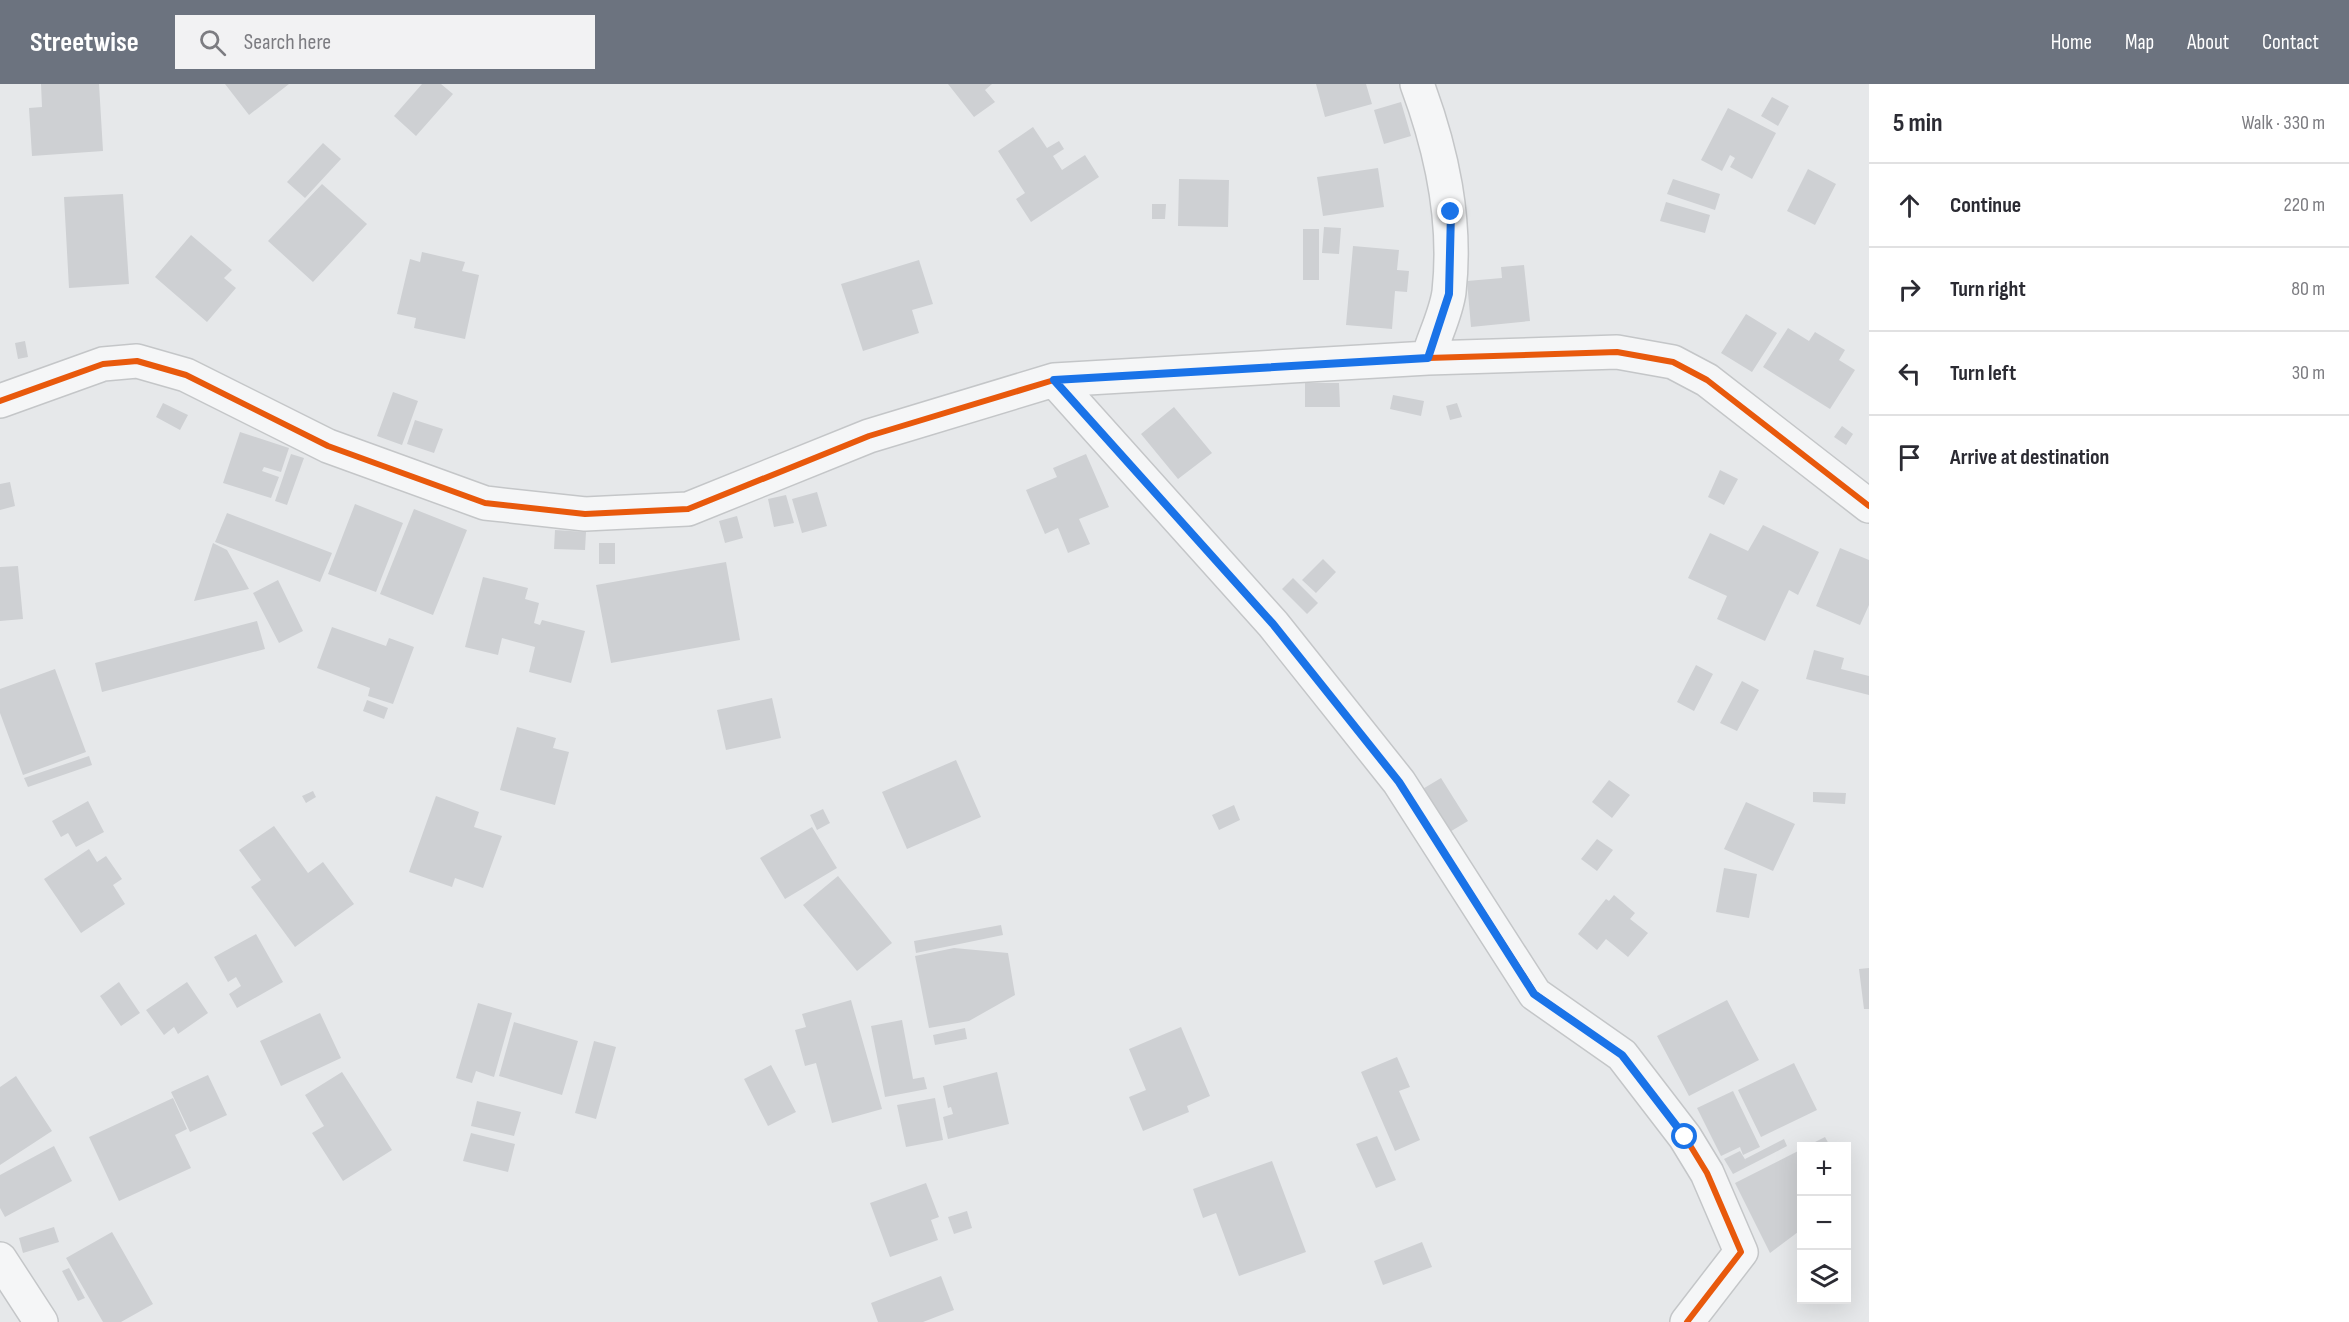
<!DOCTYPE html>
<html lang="en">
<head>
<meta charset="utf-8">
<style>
	body { margin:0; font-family:"Sofia Sans Condensed",sans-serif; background:#f2f2f3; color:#2b2b33 }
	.controls { position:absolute; right:18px; bottom:18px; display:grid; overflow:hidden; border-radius:0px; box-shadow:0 6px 24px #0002 }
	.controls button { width:54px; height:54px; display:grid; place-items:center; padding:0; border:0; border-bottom:2px solid #e1e1e2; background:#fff; color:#2b2b33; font:30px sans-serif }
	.stop { position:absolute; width:18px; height:18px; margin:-14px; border:4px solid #1a73e8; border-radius:50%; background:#fff }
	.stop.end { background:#1a73e8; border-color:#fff; box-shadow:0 2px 6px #0008 }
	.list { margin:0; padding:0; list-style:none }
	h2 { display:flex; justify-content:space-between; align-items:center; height:78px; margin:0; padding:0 24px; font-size:26px }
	h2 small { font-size:20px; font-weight:400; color:#7c7c81 }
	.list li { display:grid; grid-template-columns:39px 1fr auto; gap:18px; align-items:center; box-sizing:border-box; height:84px; padding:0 24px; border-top:2px solid #e1e1e2 }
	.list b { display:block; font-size:22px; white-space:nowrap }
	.list em { font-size:20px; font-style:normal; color:#7c7c81 }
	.icon { flex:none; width:33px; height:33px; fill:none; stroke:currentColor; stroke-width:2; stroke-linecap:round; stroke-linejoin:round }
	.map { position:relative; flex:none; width:1869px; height:1238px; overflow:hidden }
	header { display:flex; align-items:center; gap:36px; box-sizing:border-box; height:84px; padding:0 30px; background:#6c737f; color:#fff }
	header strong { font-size:28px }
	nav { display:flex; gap:33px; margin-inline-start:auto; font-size:21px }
	.search { width:420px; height:54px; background:#f2f2f3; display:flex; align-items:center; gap:15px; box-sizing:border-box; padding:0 21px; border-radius:0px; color:#7c7c81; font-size:22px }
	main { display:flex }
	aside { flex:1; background:#fff }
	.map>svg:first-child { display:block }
	.building { fill:#ced0d3 }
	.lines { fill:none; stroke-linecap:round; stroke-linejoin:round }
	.minor-casing { stroke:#c4c6c8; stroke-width:36 }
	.minor { stroke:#f5f6f7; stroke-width:33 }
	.cycleway-casing { stroke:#f4f6f9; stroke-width:10 }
	.cycleway { stroke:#e8590c; stroke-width:6 }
	.route { stroke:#1a73e8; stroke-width:8 }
</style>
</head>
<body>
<header>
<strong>Streetwise</strong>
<div class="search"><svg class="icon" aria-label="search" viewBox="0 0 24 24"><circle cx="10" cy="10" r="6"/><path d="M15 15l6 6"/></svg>Search here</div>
<nav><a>Home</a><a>Map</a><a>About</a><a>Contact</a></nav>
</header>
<main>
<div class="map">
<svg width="1869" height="1238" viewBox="0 0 1869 1238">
	<rect width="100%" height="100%" fill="#e6e8ea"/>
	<path class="building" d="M41,0H99L103,67L32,72L29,24L42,23Z
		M225,0H289L249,31Z
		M422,0H441L453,10L416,52L394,32Z
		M948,0H992L985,6L995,18L974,33Z
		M1316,0H1366L1372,20L1325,33Z
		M1772,13L1789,22L1778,42L1761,32Z
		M1401,18L1411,52L1384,60L1374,26Z
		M1728,24L1776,49L1752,95L1730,83L1735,74L1730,71L1722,87L1701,76Z
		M1033,43L1047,64L1059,57L1064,65L1053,72L1062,86L1085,71L1099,93L1031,138L1016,115L1025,109L998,67Z
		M323,59L341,75L305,114L287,98Z
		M1378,84L1384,123L1323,132L1317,93Z
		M1808,85L1836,100L1815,141L1787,127Z
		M1179,95L1229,96L1228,143L1178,142Z
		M1673,95L1720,110L1715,126L1667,110Z
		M322,100L367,140L313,198L268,157Z
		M123,110L129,200L69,204L64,113Z
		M1666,118L1710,131L1705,149L1660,137Z
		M1152,120H1166L1165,135H1152Z
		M1324,143L1341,144L1339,170L1322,169Z
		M1303,145H1319V196H1303Z
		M191,151L232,186L224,194L236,204L207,238L155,193Z
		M1353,162L1399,166L1397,186L1409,187L1407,208L1395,207L1392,245L1346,241Z
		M422,168L465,178L462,187L479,191L465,255L414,244L416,234L397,230L410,175L420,178Z
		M919,176L933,220L912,226L919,249L863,267L841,200Z
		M1524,181L1530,237L1471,243L1467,197L1502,194L1501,183Z
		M1746,230L1777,249L1752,288L1721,269Z
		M1788,244L1809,257L1815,248L1845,266L1839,276L1855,286L1830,325L1763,283Z
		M25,257L28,273L18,275L15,259Z
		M1305,299H1339L1340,323H1305Z
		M393,308L418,317L402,361L377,352Z
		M1393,311L1424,317L1421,332L1390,325Z
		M163,319L188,331L180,346L156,333Z
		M1457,319L1462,333L1450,336L1446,322Z
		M1174,323L1212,369L1178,395L1141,350Z
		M415,336L443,345L434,369L407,360Z
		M1842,342L1853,350L1846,361L1834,353Z
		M240,348L289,364L281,388L264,383L262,387L279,393L271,414L223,399Z
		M291,370L304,374L287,421L275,417Z
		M1086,370L1109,423L1079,435L1090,460L1068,469L1058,444L1045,450L1026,406L1057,393L1053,384Z
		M1720,386L1738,395L1724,421L1708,413Z
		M10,398L15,422L0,426V400Z
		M817,408L827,442L802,449L792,415Z
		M786,411L794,439L774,443L768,415Z
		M355,420L403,439L376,508L328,490Z
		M414,425L467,446L433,531L380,510Z
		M227,429L332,469L320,498L215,458Z
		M737,432L743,454L725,459L719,437Z
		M1763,441L1819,468L1798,511L1789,506L1765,557L1717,535L1727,512L1688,494L1710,449L1748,467Z
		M555,446L586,448L585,466L554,465Z
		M213,459L227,466L249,505L194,517Z
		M599,459H615V480H599Z
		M1840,464L1869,476V521L1860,541L1816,522Z
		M1323,475L1336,488L1316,509L1302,496Z
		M726,478L740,556L611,579L596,501Z
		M18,482L23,535L0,537V483Z
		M483,493L528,504L525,515L539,519L534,539L540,541L542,536L585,547L571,599L529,588L535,563L502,554L498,571L465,563Z
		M1293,494L1318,519L1307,530L1282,505Z
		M278,496L303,547L279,559L253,509Z
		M257,537L265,565L102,608L95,579Z
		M332,543L386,562L389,554L414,563L393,620L368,612L370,604L317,584Z
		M1814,566L1844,574L1841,585L1869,592V611L1806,595Z
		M1696,581L1713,590L1694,627L1677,618Z
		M55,585L86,668L23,691L0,629V605Z
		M1742,597L1759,606L1737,647L1720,639Z
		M772,614L781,654L726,666L717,626Z
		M367,616L388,624L384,635L363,627Z
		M517,643L556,654L553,664L569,668L555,721L500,706Z
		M89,672L92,681L28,703L24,694Z
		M956,676L981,733L907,765L882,708Z
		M1441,694L1468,737L1448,749L1421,706Z
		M1609,696L1630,711L1612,734L1592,718Z
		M313,707L316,713L306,719L302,712Z
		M1813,708L1846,709L1845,720L1813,718Z
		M436,712L479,728L474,743L502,752L483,804L455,794L452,803L409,788Z
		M88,717L104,748L76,763L68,749L61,753L52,737Z
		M1746,718L1795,740L1773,787L1724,765Z
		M1234,721L1240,736L1219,746L1212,731Z
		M823,725L830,739L817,746L810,731Z
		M274,742L308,789L323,778L354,820L295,863L251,803L261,796L239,766Z
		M812,743L837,784L785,815L760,774Z
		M1597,755L1613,766L1597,787L1581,775Z
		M89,765L97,778L106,772L122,795L113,801L125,820L81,849L44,795Z
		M1724,784L1757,790L1749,834L1716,828Z
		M838,792L892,859L857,887L803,821Z
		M1614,811L1635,829L1630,835L1648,849L1628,873L1606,855L1597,866L1578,850L1606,815L1609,817Z
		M1001,841L1003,851L916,869L914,857Z
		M256,850L283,898L237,924L229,910L241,902L236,893L228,898L214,873Z
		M954,864L1008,869L1015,911L969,937L929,944L915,872Z
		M1869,884V925H1864L1859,885Z
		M119,898L140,929L121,942L100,912Z
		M187,898L208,929L178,950L174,943L164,951L146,926Z
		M851,916L882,1025L832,1039L816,979L805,982L795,946L806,943L802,930Z
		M1727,916L1759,976L1689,1012L1657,952Z
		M478,919L512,929L494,993L476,987L472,999L456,994Z
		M320,929L341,974L281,1002L260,957Z
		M902,936L913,995L924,993L927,1005L885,1013L871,942Z
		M514,938L578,957L562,1011L499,992Z
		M1181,943L1210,1012L1187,1022L1189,1028L1143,1047L1129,1013L1146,1006L1129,965Z
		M965,944L967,955L935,961L933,951Z
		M594,957L616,963L596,1035L575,1029Z
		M1397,973L1410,1003L1399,1007L1420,1056L1395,1067L1361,988Z
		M1794,979L1817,1026L1761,1053L1738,1006Z
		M771,981L796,1028L768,1042L744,995Z
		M342,988L392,1066L343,1097L312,1049L324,1042L305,1011Z
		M997,988L1009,1040L948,1055L943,1033L953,1030L951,1023L948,1024L943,1002Z
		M208,991L227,1031L190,1048L171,1008Z
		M16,992L52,1047L0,1081V1003Z
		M1733,1007L1760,1063L1743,1071L1740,1063L1721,1072L1697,1024Z
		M173,1014L187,1045L175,1051L191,1084L119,1117L89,1053Z
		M935,1014L943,1056L906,1063L897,1021Z
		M477,1017L521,1028L514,1052L471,1042Z
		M471,1049L515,1060L508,1088L463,1077Z
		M1377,1052L1396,1096L1376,1104L1356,1060Z
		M1825,1053L1830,1062H1807Z
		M1784,1055L1787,1062L1733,1090L1724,1075L1740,1067L1746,1077L1745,1075Z
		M54,1062L72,1097L5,1133L0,1124V1091Z
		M1802,1065V1145L1770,1169L1735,1099Z
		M1272,1077L1306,1168L1239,1192L1216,1129L1203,1134L1193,1105Z
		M926,1099L939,1133L931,1136L938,1156L890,1173L870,1119Z
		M967,1127L972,1144L954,1150L948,1133Z
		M54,1143L59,1158L23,1169L19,1154Z
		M112,1148L153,1220L121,1238H103L66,1174Z
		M1422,1158L1432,1183L1383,1201L1374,1177Z
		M69,1184L85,1214L78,1217L62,1187Z
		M941,1192L954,1226L923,1238H878L871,1219Z"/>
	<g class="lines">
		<defs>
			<path id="minor" d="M1417,0C1442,67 1457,136 1449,208C1446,230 1434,253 1428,274
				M1054,296L1273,540L1399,698L1535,910L1622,971L1685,1053L1707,1089L1741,1168L1687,1238
				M0,317L103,280L137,277L186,291L328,362L485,419L585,430L688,425L869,352L1054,296L1428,274L1617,268L1673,278L1707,296L1869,422
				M0,1175L41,1238"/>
		</defs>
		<use href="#minor" class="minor-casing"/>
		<use href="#minor" class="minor"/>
		<defs>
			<path id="cycleway" d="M1054,296L1273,540L1399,698L1535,910L1622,971L1685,1053L1707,1089L1741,1168L1687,1238
				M0,317L103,280L137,277L186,291L328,362L485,419L585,430L688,425L869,352L1054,296L1428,274L1617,268L1673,278L1707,296L1869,422"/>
		</defs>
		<use href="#cycleway" class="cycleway-casing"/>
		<use href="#cycleway" class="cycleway"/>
	</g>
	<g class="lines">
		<path class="route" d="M1451,128L1449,210L1428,274L1054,296L1273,540L1399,698L1534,910L1622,971L1685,1053"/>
	</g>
</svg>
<div class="controls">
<button>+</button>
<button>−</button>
<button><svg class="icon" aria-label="layers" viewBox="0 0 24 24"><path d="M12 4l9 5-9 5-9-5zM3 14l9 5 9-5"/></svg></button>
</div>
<div class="stop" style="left:1685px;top:1053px"></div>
<div class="stop end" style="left:1451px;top:128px"></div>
</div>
<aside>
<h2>5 min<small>Walk · 330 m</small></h2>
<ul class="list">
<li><svg class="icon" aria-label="ahead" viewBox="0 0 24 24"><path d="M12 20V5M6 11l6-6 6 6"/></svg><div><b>Continue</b></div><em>220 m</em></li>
<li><svg class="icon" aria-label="right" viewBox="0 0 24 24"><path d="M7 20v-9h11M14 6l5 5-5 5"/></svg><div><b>Turn right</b></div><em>80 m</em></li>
<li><svg class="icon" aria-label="left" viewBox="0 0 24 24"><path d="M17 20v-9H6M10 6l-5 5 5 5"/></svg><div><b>Turn left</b></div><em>30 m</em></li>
<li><svg class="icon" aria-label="arrive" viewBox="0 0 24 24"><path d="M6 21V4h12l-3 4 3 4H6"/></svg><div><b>Arrive at destination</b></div></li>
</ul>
</aside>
</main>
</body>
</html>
